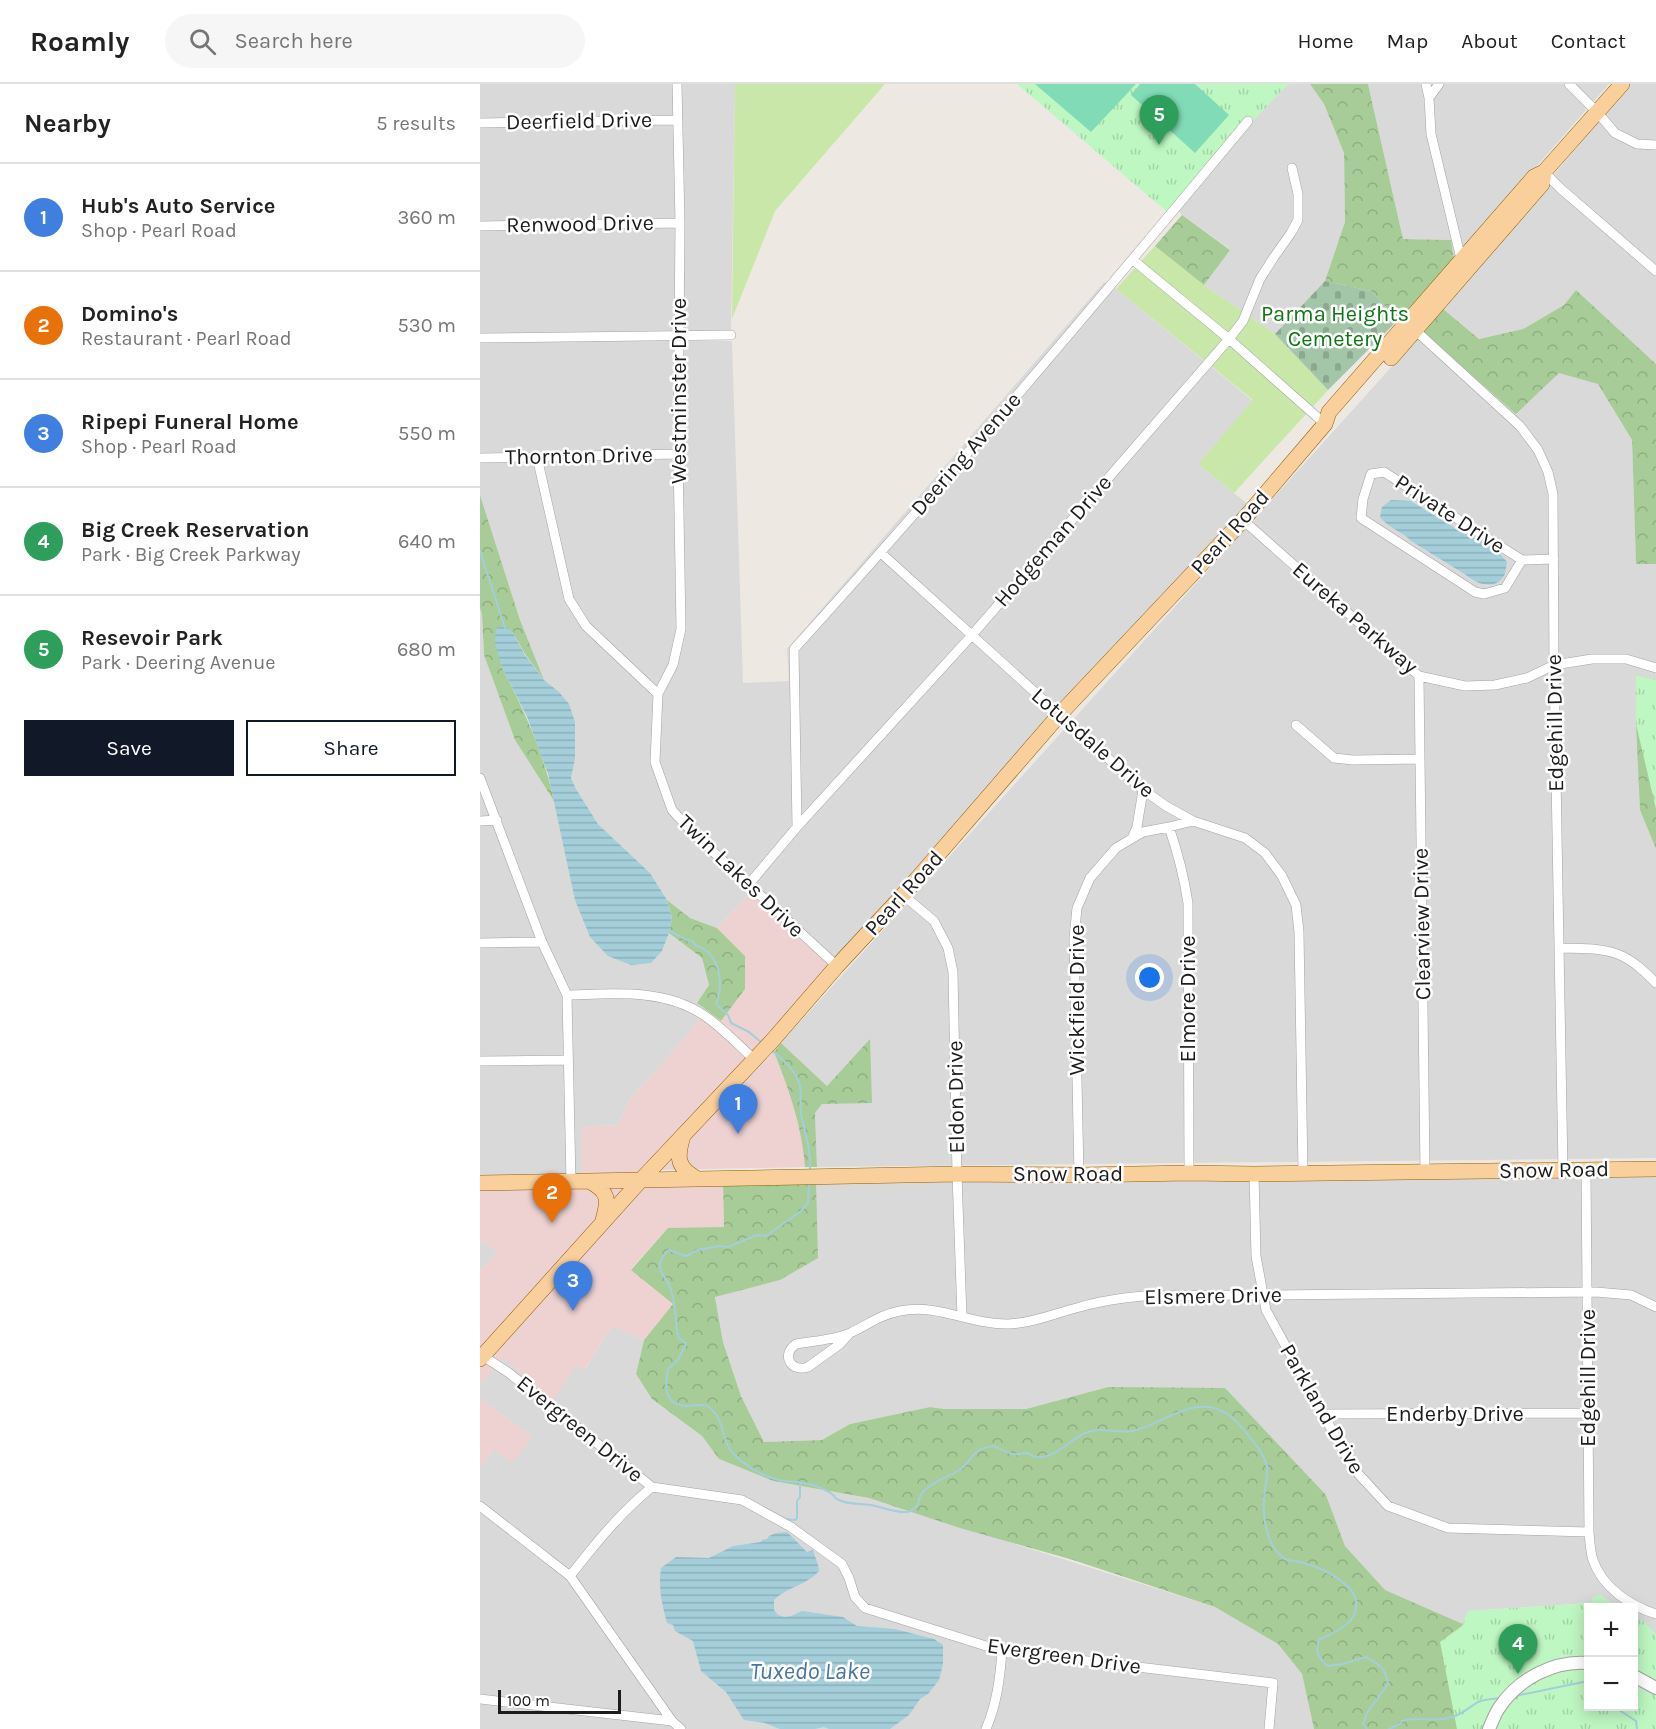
<!DOCTYPE html>
<html lang="en">
<head>
<meta charset="utf-8">
<style>
	body { margin:0; font-family:Karla,sans-serif; background:#f6f6f6; color:#222 }
	.controls { position:absolute; right:18px; bottom:18px; display:grid; overflow:hidden; border-radius:0px; box-shadow:0 3px 15px #0003 }
	.controls button { width:54px; height:54px; display:grid; place-items:center; padding:0; border:0; border-bottom:2px solid #e0e0e0; background:#fff; color:#222; font:30px sans-serif }
	.scale { position:absolute; left:18px; bottom:15px; width:123px; box-sizing:border-box; padding-left:6px; border:3px solid #1c1c1c; border-top:0; font-size:16px; line-height:21px; white-space:nowrap; color:#1c1c1c; -webkit-text-stroke:4px #fff; paint-order:stroke }
	.you { position:absolute; left:670px; top:894px; width:21px; height:21px; margin:-15px; border:4px solid #fff; border-radius:50%; background:#1a73e8; box-shadow:0 0 0 9px #1a73e833 }
	.badge { display:grid; place-items:center; width:39px; height:39px; border-radius:50%; background:#111827; color:#fff; font-size:20px; font-weight:700 }
	.pin { position:absolute; translate:-50% -50px; filter:drop-shadow(0 2px 3px #0008) }
	.pin::after { content:''; position:absolute; top:32px; width:21px; height:18px; background:inherit; clip-path:polygon(0 0,100% 0,50% 100%) }
	.list { margin:0; padding:0; list-style:none }
	h2 { display:flex; justify-content:space-between; align-items:center; height:78px; margin:0; padding:0 24px; font-size:26px }
	h2 small { font-size:20px; font-weight:400; color:#767676 }
	.list li { display:grid; grid-template-columns:39px 1fr auto; gap:18px; align-items:center; box-sizing:border-box; height:108px; padding:0 24px; border-top:2px solid #e0e0e0 }
	.list b { display:block; font-size:22px; white-space:nowrap }
	.list p { margin:0; font-size:20px; white-space:nowrap; color:#767676 }
	.list em { font-size:20px; font-style:normal; color:#767676 }
	.actions { display:flex; gap:12px; padding:18px 24px }
	.actions a { flex:1; padding:14px 0; border:2px solid #111827; border-radius:0px; text-align:center; font-size:21px; color:#111827 }
	.actions .main { background:#111827; color:#fff }
	.icon { flex:none; width:33px; height:33px; fill:none; stroke:currentColor; stroke-width:2; stroke-linecap:round; stroke-linejoin:round }
	.map { position:relative; flex:none; width:1176px; height:1645px; overflow:hidden }
	header { display:flex; align-items:center; gap:36px; box-sizing:border-box; height:84px; padding:0 30px; background:#fff; border-bottom:2px solid #e0e0e0 }
	header strong { font-size:28px }
	nav { display:flex; gap:33px; margin-inline-start:auto; font-size:21px }
	.search { width:420px; height:54px; background:#f6f6f6; display:flex; align-items:center; gap:15px; box-sizing:border-box; padding:0 21px; border-radius:33px; color:#767676; font-size:22px }
	main { display:flex }
	aside { flex:1; background:#fff }
	.map>svg:first-child { display:block }
	.residential { fill:#dad9d9; fill-rule:evenodd }
	.commercial { fill:#eed1d1 }
	.grass { fill:#c8e7a8 }
	.forest { fill:url(#forest-crowns) }
	.cemetery { fill:url(#cemetery-stones) }
	.park { fill:url(#park-tufts) }
	.pitch { fill:#81dbb7 }
	.water { fill:url(#water-rules) }
	.lines { fill:none; stroke-linecap:round; stroke-linejoin:round }
	.stream { stroke:#a3ceda; stroke-width:2 }
	.minor-casing { stroke:#a3a3a3; stroke-width:10 }
	.tertiary-casing { stroke:#a3a3a3; stroke-width:14 }
	.primary-casing { stroke:#906004; stroke-width:16 }
	.minor { stroke:#fff; stroke-width:9 }
	.tertiary { stroke:#fff; stroke-width:12 }
	.primary { stroke:#f9cf9b; stroke-width:15 }
	.labels { text-anchor:middle; dominant-baseline:central; stroke-width:5; stroke-linejoin:round; paint-order:stroke }
	.street-label { font-size:22px; fill:#1c1c1c; stroke:#fff }
	.park-label { font-size:22px; fill:#0e7615; stroke:#fff }
	.water-label { font-size:24px; font-style:italic; fill:#4876a0; stroke:#fff }
</style>
</head>
<body>
<header>
<strong>Roamly</strong>
<div class="search"><svg class="icon" aria-label="search" viewBox="0 0 24 24"><circle cx="10" cy="10" r="6"/><path d="M15 15l6 6"/></svg>Search here</div>
<nav><a>Home</a><a>Map</a><a>About</a><a>Contact</a></nav>
</header>
<main>
<aside>
<h2>Nearby<small>5 results</small></h2>
<ul class="list">
<li><span class="badge" style="background:#3f7fe0">1</span><div><b>Hub's Auto Service</b><p>Shop · Pearl Road</p></div><em>360 m</em></li>
<li><span class="badge" style="background:#e8710a">2</span><div><b>Domino's</b><p>Restaurant · Pearl Road</p></div><em>530 m</em></li>
<li><span class="badge" style="background:#3f7fe0">3</span><div><b>Ripepi Funeral Home</b><p>Shop · Pearl Road</p></div><em>550 m</em></li>
<li><span class="badge" style="background:#2e9e5b">4</span><div><b>Big Creek Reservation</b><p>Park · Big Creek Parkway</p></div><em>640 m</em></li>
<li><span class="badge" style="background:#2e9e5b">5</span><div><b>Resevoir Park</b><p>Park · Deering Avenue</p></div><em>680 m</em></li>
</ul>
<div class="actions"><a class="main">Save</a><a>Share</a></div>
</aside>
<div class="map">
<svg width="1176" height="1645" viewBox="0 0 1176 1645">
	<defs>
		<pattern id="forest-crowns" width="20" height="18" patternUnits="userSpaceOnUse" patternTransform="scale(1.5)"><rect width="20" height="18" fill="#a7cc97"/><path d="M2 6a3 3 0 1 1 6 0M12 15a3 3 0 1 1 6 0" fill="none" stroke="#8faf82"/></pattern>
		<pattern id="cemetery-stones" width="16" height="16" patternUnits="userSpaceOnUse" patternTransform="scale(1.5)"><rect width="16" height="16" fill="#a3c5a8"/><path d="M2 7V4a2 2 0 0 1 4 0v3zM10 15v-3a2 2 0 0 1 4 0v3z" fill="#8ca990"/></pattern>
		<pattern id="park-tufts" width="24" height="20" patternUnits="userSpaceOnUse" patternTransform="scale(1.5)"><rect width="24" height="20" fill="#bef7c2"/><path d="M3 7l-1-3M5 7V3M7 7l1-3M15 17l-1-3M17 17v-4M19 17l1-3" fill="none" stroke="#a3d3a6"/></pattern>
		<pattern id="water-rules" width="6" height="5" patternUnits="userSpaceOnUse" patternTransform="scale(1.5)"><rect width="6" height="5" fill="#a3ceda"/><path d="M0 2.5h6" fill="none" stroke="#8cb0ba"/></pattern>
	</defs>
	<rect width="100%" height="100%" fill="#ede9e2"/>
	<path class="residential" d="M0,0H194L197,143L195,257H252L263,599L309,597L307,565L624,198L636,205L773,317L718,380L769,421L352,882L272,807L237,844L210,834L187,816L170,789L118,740L96,705L91,694L95,675V638L79,608L64,596L40,536L0,411V379L195,375V366L0,369Z
		M200,0H255L251,247L202,248Z
		M808,0H830L844,20L864,69L865,138L845,197L795,250L724,201L750,165L702,131L692,121Z
		M888,0H1129L974,176L971,156L923,155Z
		M1150,0H1176V280L1096,206L1084,221L1043,245L999,255L962,224Z
		M943,248L1118,300L1152,356L1156,480H1176V596L1156,591L1160,726L1176,765V1074L337,1083L335,1029L390,956L347,1002L301,959ZM931,417L978,446L1014,463L1019,498L1007,502L991,496L986,491L931,457L925,450L905,439Z
		M0,524L2,531L4,571L35,656L74,717L84,761L182,867L189,849L222,874L229,901L218,919L227,927L175,988L149,1016L138,1041L102,1043V1092L0,1095Z
		M1176,1089V1551L1164,1538L1154,1532V1524L1138,1523L1120,1511L1111,1519L988,1527L982,1542L904,1506L865,1462L846,1411L628,1303L546,1325H464L450,1323L370,1340L342,1356L284,1358L261,1312L243,1258L235,1212L300,1196L336,1098Z
		M0,1157L18,1167L0,1187Z
		M132,1242L164,1256L156,1290L172,1315L222,1352L239,1375L293,1397L389,1414L735,1523L798,1560L822,1590L834,1645H0V1383L14,1366L53,1353L0,1315V1301L24,1273L72,1318L96,1280L105,1285Z"/>
	<path class="commercial" d="M272,807L352,882L156,1091L102,1092V1043L138,1041L149,1016L175,988L227,927L241,937L265,905V872L237,844Z
		M294,968L309,1005L324,1063L325,1083L178,1086Z
		M243,1099L244,1144H188L151,1185L193,1220L164,1256L132,1242L104,1286L96,1281L73,1318L24,1274L0,1301V1187L18,1167L0,1157V1104Z
		M0,1315L53,1353L32,1379L14,1366L0,1383Z"/>
	<path class="grass" d="M255,0H405L295,127L252,235Z
		M675,162L724,201L795,250L848,306L754,409L718,380L773,316L636,205Z"/>
	<path class="forest" d="M830,0H888L923,155L971,156L974,176L918,236L891,207L845,197L865,138L864,69L844,20Z
		M702,131L750,166L724,201L675,162Z
		M1096,206L1176,280V480H1156L1152,356L1118,300L1079,289L1036,330L943,248L962,224L999,255L1043,245L1084,221Z
		M0,411L40,536L64,596L45,570L32,547L21,581C44,627 63,666 74,717L35,656L4,571L2,531L0,524Z
		M1156,591L1176,596V765L1160,726L1156,640Z
		M187,816L210,834L237,844L265,872V905L241,937L217,919L229,901L222,874L189,849L192,834Z
		M390,955L392,1019L342,1020L335,1029L337,1083H325C322,1043 309,1005 294,968L301,959L347,1002Z
		M336,1098L338,1174L300,1196L235,1213L243,1258L261,1312L284,1358L342,1356L370,1340L450,1323L464,1325H546L628,1303L745,1304L846,1411L865,1462L905,1506L985,1541L1108,1622H1154L1176,1555V1645H834L822,1590L798,1560L735,1523L593,1476L480,1444L389,1414L293,1397L239,1375L222,1352L172,1315L156,1290L164,1256L193,1220L151,1186L188,1144L244,1143L243,1099Z"/>
	<path class="cemetery" d="M845,197L891,207L918,236L848,306L795,250Z"/>
	<path class="park" d="M537,0H808L686,127Z
		M1156,591L1176,596V725L1156,640Z
		M1120,1511L1138,1523L1108,1524V1622H1154V1532L1164,1538L1176,1551V1645H977L960,1558L982,1542L988,1527L1111,1519L1113,1513Z"/>
	<path class="pitch" d="M555,0H656L611,48Z
		M660,0H715L749,31L715,69L651,11Z"/>
	<path class="water" d="M911,416L931,417L978,446L1014,463L1027,478C1026,482 1026,488 1024,492C1015,507 995,500 986,491L931,457C922,447 908,444 900,433L902,423Z
		M24,542L32,547L45,571L64,596L79,608L89,620L95,638V675L91,694L96,705L118,740L170,789L187,816L192,834L189,849L182,867L171,879L151,881L128,872L110,853L95,816L68,690L47,633L21,581L15,559L16,544Z
		M307,1448L327,1468L333,1466C335,1474 339,1480 339,1487C327,1501 307,1503 294,1516V1526L298,1531L305,1533L311,1532L322,1527L363,1533L377,1542L415,1545L454,1555L463,1561V1580L459,1596L448,1610L440,1615L429,1631L410,1645H349L344,1643L335,1645H300L285,1639L264,1636L246,1608L221,1587L213,1557L195,1547L193,1541L187,1539C182,1520 178,1504 181,1484L196,1473L229,1474L253,1462L281,1458L282,1456L287,1455L289,1452L296,1449Z"/>
	<g class="lines">
		<path class="stream" d="M0,467L25,544
			M188,846L207,856L213,857L215,861C219,863 224,864 228,868C241,881 243,903 236,920L248,931L251,939L269,948L282,959
			M291,966C303,975 317,988 320,1002C322,1013 319,1025 322,1035C326,1052 331,1068 330,1086
			M329,1098L328,1119L321,1127L286,1152L277,1151L248,1163L239,1162L218,1166L206,1172L189,1166C184,1170 179,1177 180,1183C180,1189 186,1194 189,1200C196,1215 195,1236 198,1253L206,1260L198,1276L188,1285C185,1303 183,1321 208,1322C216,1322 223,1318 230,1324C245,1336 241,1356 252,1368C263,1381 287,1395 304,1397C315,1398 326,1398 336,1402C341,1404 348,1407 352,1410C358,1415 352,1413 359,1416C369,1421 380,1419 391,1421C402,1423 415,1429 427,1428C432,1427 435,1424 438,1421C438,1401 468,1394 481,1385C490,1378 493,1367 504,1364C519,1359 521,1368 533,1370C538,1371 542,1369 547,1369C550,1370 552,1372 555,1373C573,1376 589,1357 603,1350C620,1341 636,1350 652,1347C683,1341 709,1312 742,1327C754,1333 760,1341 768,1351C776,1361 784,1370 787,1382C788,1389 786,1398 785,1405C782,1425 783,1443 793,1462C795,1466 801,1473 805,1475C812,1478 820,1477 827,1480C842,1484 874,1500 876,1517C879,1540 856,1547 839,1556C835,1568 838,1573 847,1582L863,1580L886,1573C900,1581 905,1583 908,1600L887,1629L883,1640L887,1645
			M305,1435L315,1436L317,1434V1417L320,1413V1398
			M1035,1612L1108,1597
			M1133,1622L1156,1637L1157,1645
			M909,1645L920,1640L922,1637C937,1632 953,1638 969,1634C980,1632 988,1624 998,1618C1004,1615 1014,1615 1021,1614"/>
		<defs>
			<path id="minor" d="M946,0L949,14L951,50L981,175
				M1089,0L1117,28L1135,49L1157,60L1176,61
				M949,14L959,0
				M0,39L198,36
				M1064,88L1080,104L1176,187
				M0,142L200,139
				M653,176L749,255L845,340
				M935,246L1040,342L1058,366L1068,388L1073,410L1074,581L1083,1086
				M0,254L251,251
				M57,373L89,515L106,542L178,610L175,678L192,726L214,750L357,882
				M0,374L198,370
				M763,436L939,592L985,602L1015,601L1047,594L1074,581L1112,575H1146L1176,584
				M401,469L662,705L686,722L713,737L765,754L785,769L802,792L816,821L819,848L823,1089
				M1042,476L1025,504L1004,510L995,508L881,434L883,415L891,390L904,388L1042,476L1074,475
				M939,592L945,1087
				M178,610L193,581L201,545L198,370L200,139L197,0
				M816,641L854,674L873,676L940,675
				M0,694L62,858L87,911L91,1098
				M0,737L17,736
				M317,743L314,565C470,393 620,215 768,37
				M689,743C698,769 704,793 708,819L709,1089
				M652,754L657,743L663,706
				M269,800L317,743L492,551L749,255L763,237L780,195L794,173L811,149L818,136V110L812,84
				M423,811L454,837L468,864L473,888L477,1090L482,1233
				M0,859L62,858
				M1079,864C1099,865 1123,863 1142,872C1155,878 1166,889 1176,899
				M87,911C132,910 182,904 222,930C241,942 258,961 275,976
				M0,977L88,976
				M1106,1086L1109,1448C1110,1457 1110,1467 1113,1476C1122,1503 1150,1522 1176,1530
				M774,1090L776,1172L786,1226L872,1383L908,1422L968,1444L1109,1448
				M599,1091L594,854L597,824L610,794L636,764L663,748L689,743L713,737
				M369,1250L360,1260L328,1283C310,1289 301,1270 316,1260C333,1257 354,1256 370,1249C388,1241 399,1231 420,1227C458,1219 491,1241 529,1240C553,1239 576,1229 600,1223C620,1217 642,1214 663,1212L1116,1208L1151,1211L1176,1223
				M3,1272L29,1289L172,1403L262,1416L311,1443L362,1480L369,1494L375,1513L385,1524L522,1567L793,1599L789,1645
				M842,1330L1108,1329
				M0,1422L90,1492L192,1637L201,1645
				M90,1492C116,1459 139,1430 172,1403
				M0,1615L192,1637
				M506,1645C517,1619 520,1594 522,1567"/>
			<path id="tertiary" d="M1154,1592L1176,1604
				M1009,1645C1012,1638 1015,1630 1019,1624C1038,1595 1074,1576 1108,1579"/>
			<path id="primary" d="M911,274L1062,100L1064,88
				M203,1052C197,1072 196,1083 216,1094
				M109,1097C129,1108 129,1115 123,1136
				M0,1099L477,1090L599,1091L709,1089L774,1090L1176,1085
				M0,1275L161,1096L292,957L357,882L423,811L580,630L763,436L845,340L849,328L1054,93L1064,88L1142,0"/>
		</defs>
		<use href="#minor" class="minor-casing"/>
		<use href="#tertiary" class="tertiary-casing"/>
		<use href="#primary" class="primary-casing"/>
		<use href="#minor" class="minor"/>
		<use href="#tertiary" class="tertiary"/>
		<use href="#primary" class="primary"/>
	</g>
	<g class="labels">
		<g class="street-label">
			<text transform="translate(99 37) rotate(-1)">Deerfield Drive</text>
			<text transform="translate(100 140) rotate(-1)">Renwood Drive</text>
			<text transform="translate(199 307) rotate(-90)">Westminster Drive</text>
			<text transform="translate(486 370) rotate(-49)">Deering Avenue</text>
			<text transform="translate(99 372) rotate(-1)">Thornton Drive</text>
			<text transform="translate(970 430) rotate(33)">Private Drive</text>
			<text transform="translate(750 448) rotate(-48)">Pearl Road</text>
			<text transform="translate(573 457) rotate(-49)">Hodgeman Drive</text>
			<text transform="translate(875 534) rotate(41)">Eureka Parkway</text>
			<text transform="translate(1075 639) rotate(-91)">Edgehill Drive</text>
			<text transform="translate(613 659) rotate(41)">Lotusdale Drive</text>
			<text transform="translate(261 792) rotate(44)">Twin Lakes Drive</text>
			<text transform="translate(424 809) rotate(-48)">Pearl Road</text>
			<text transform="translate(942 840) rotate(-91)">Clearview Drive</text>
			<text transform="translate(708 915) rotate(-90)">Elmore Drive</text>
			<text transform="translate(597 916) rotate(-90)">Wickfield Drive</text>
			<text transform="translate(476 1013) rotate(-91)">Eldon Drive</text>
			<text transform="translate(1074 1086) rotate(-1)">Snow Road</text>
			<text x="588" y="1090">Snow Road</text>
			<text transform="translate(733 1212) rotate(-1)">Elsmere Drive</text>
			<text transform="translate(1108 1294) rotate(-90)">Edgehill Drive</text>
			<text transform="translate(842 1325) rotate(60)">Parkland Drive</text>
			<text x="975" y="1330">Enderby Drive</text>
			<text transform="translate(100 1345) rotate(39)">Evergreen Drive</text>
			<text transform="translate(584 1572) rotate(8)">Evergreen Drive</text>
		</g>
		<g class="park-label">
			<text x="855" y="230">Parma Heights<tspan x="855" dy="25">Cemetery</tspan></text>
		</g>
		<g class="water-label">
			<text x="330" y="1587">Tuxedo Lake</text>
		</g>
	</g>
</svg>
<div class="controls">
<button>+</button>
<button>−</button>
</div>
<div class="scale">100 m</div>
<div class="you"></div>
<div class="pin badge" style="left:258px;top:1050px;background:#3f7fe0">1</div>
<div class="pin badge" style="left:72px;top:1139px;background:#e8710a">2</div>
<div class="pin badge" style="left:93px;top:1227px;background:#3f7fe0">3</div>
<div class="pin badge" style="left:1038px;top:1590px;background:#2e9e5b">4</div>
<div class="pin badge" style="left:679px;top:61px;background:#2e9e5b">5</div>
</div>
</main>
</body>
</html>
